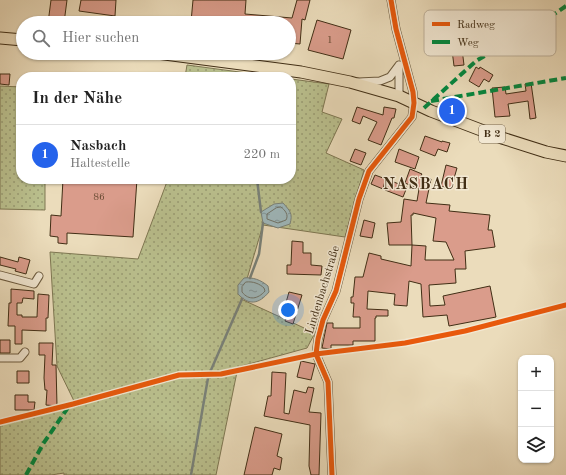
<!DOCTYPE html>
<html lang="de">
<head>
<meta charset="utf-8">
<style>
	body { margin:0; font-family:"Old Standard TT",serif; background:#f2f2f2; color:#222 }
	.controls { position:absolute; right:12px; bottom:12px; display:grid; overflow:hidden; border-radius:8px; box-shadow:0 1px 3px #0004 }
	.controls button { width:36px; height:36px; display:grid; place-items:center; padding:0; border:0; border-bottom:1px solid #e0e0e0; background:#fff; color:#222; font:20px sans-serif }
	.you { position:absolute; left:288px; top:310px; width:14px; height:14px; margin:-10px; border:3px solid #fff; border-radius:50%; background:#1a73e8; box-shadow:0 0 0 6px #1a73e833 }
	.badge { display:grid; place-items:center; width:26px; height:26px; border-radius:50%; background:#2563eb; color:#fff; font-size:13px; font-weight:700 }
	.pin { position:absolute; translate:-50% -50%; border:2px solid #fff; box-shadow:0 1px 4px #0006 }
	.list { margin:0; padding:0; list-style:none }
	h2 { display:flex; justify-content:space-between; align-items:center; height:52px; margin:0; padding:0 16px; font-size:17px }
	h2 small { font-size:13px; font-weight:400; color:#767676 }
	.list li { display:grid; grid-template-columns:26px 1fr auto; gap:12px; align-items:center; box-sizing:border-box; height:60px; padding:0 16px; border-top:1px solid #e0e0e0 }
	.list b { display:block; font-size:15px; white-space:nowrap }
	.list p { margin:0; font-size:13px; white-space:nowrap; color:#767676 }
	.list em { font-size:13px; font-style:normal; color:#767676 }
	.icon { flex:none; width:22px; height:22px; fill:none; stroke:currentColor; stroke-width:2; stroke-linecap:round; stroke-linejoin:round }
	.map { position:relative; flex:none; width:566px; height:475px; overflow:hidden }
	.search { position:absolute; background:#fff; box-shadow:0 1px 3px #0004; left:16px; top:16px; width:280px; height:44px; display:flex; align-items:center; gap:10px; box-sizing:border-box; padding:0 14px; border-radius:22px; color:#767676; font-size:15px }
	.panel { position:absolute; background:#fff; box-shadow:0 1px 3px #0004; left:16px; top:72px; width:280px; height:112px; border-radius:16px }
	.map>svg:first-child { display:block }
	.grass { fill:url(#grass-dots); stroke:#7e7752 }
	.water { fill:url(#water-ripples); stroke:#798179 }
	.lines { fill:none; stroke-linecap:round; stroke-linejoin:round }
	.shore { stroke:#707368; stroke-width:1 }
	.stream { stroke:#798179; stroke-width:2.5 }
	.building { fill:#da9c8b; stroke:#412e15; fill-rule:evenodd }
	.street-casing { stroke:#6c5a3e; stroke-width:9 }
	.primary-casing { stroke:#412e15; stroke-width:13 }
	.street { stroke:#f2e8d3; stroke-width:7 }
	.primary { stroke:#ebdcbb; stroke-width:11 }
	.quiet { stroke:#00873e; stroke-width:4; stroke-dasharray:8 4; stroke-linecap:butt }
	.cycleway-casing { stroke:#f2e8d3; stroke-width:8 }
	.cycleway { stroke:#e8590c; stroke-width:5 }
	.labels { text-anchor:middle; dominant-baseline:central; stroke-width:3; stroke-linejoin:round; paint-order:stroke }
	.number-label { font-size:10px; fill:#674a32 }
	.shield { fill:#f2e8d3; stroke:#76664e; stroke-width:1 }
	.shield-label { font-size:11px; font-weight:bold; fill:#412e15 }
	.street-label { font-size:12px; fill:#412e15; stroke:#f2e8d3 }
	.district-label { font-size:16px; font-weight:bold; letter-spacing:1px; fill:#412e15; stroke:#f2e8d3 }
	.key { fill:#f2e8d3; stroke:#bdb09a; stroke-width:1 }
	.key-label { font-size:11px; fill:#412e15 }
</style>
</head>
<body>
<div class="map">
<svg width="566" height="475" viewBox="0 0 566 475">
	<defs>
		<pattern id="grass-dots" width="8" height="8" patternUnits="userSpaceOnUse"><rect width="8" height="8" fill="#bac08e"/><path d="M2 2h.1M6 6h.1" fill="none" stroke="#999c73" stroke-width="1.8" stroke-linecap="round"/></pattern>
		<pattern id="water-ripples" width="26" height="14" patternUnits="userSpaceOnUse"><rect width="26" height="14" fill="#9eb8bc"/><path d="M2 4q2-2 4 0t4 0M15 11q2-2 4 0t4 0" fill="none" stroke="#829698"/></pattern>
	</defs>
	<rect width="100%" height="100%" fill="#ebdcbb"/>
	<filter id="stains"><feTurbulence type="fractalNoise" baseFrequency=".005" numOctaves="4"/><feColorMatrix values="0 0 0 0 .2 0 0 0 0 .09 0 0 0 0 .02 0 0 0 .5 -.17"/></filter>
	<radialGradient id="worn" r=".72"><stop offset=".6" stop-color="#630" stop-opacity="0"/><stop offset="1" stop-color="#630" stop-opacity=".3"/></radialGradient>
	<path class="grass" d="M187,65L277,77H185Z
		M291,79L329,84L322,112L342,119L326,153L364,170L345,237L263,225L241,299L315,333L307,348L238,367L216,475H64V473L51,475H0V423L74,401L57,366L50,252L138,259L168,179H291Z
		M0,86L21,87V179H45V210L0,209Z"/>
	<path class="water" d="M283,203C290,211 293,213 290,224L278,228L263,223L261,212L274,204Z
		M244,278C253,277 261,280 268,286L269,292C259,304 249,306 238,294V285Z"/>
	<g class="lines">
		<path class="shore" d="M281,207C285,210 289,215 286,220L278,223L267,219V214L276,208Z
			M246,282C253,281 260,284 264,288L265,291C258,299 249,301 242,292V287Z"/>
		<path class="stream" d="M257,179L261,212
			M250,278L259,254L263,223
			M211,370L242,299
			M191,475L208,378"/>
	</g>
	<path class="building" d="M51,0H67L64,23H48Z
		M81,0H116L115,16L79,11Z
		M193,0H246L245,14L292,18L297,0H310L305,20L302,19L300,44L289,43V23H202L191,22Z
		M317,20L351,30L343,59L308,50Z
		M462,49L464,65L454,66L452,50Z
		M476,67L479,69L480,67L493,75L489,82L484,79L479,87L469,81Z
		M0,74H10L9,85L0,84Z
		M531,83L536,118L530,119L528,101L508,104L510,116L495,117L492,88L505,87L506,94L526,91L525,84Z
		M357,107L383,115L384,107L396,109L394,118H392L381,145L368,140L377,122L363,116L360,124L352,121Z
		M425,136L442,142V141L450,143L447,152L438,149L435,156L420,150Z
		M355,149L366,153L361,165L350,161Z
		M399,149L419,157L415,169L395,162Z
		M446,165L457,168L451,189L441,186Z
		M410,169L422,174L420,177L431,179L426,203L450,205L449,211L490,215L488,230H492L495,247L465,251L466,269H455L456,283L429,285L430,306L445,305L443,296L490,286L496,317L449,326L447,315L423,317L421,284L409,281L407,306L394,305L395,294L368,291L367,309L388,310V316H376V318H375V341H353V345H331V349L322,348L327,323H333V328H360V317H353L354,303H351V297H353L355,277H363L369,253L381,256V259L411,266L412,245H389L387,223L401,222L404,199L417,201L419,189L405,183ZM413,213L436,218L433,241L446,242L454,260H425L426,246L412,245L411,215H413Z
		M375,175L407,187L403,197L385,190V181L383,189L371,184Z
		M63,179H137L133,237L67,233V244L58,243V237L50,236L51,215L61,216Z
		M364,220L375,223L372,238L360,236Z
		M292,241L303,242V253H311V265L322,266L321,275L287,274V265H291Z
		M0,257L18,262L19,257L30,260L26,274L15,271L16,269L0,265Z
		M11,289L34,291V299L23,298L22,303H17V315H22V317H37L38,294L49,295L48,318H46V331L22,330V344H15V326H8L9,303H11Z
		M289,292L302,295L293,324L285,321L290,307L285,306Z
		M0,340H10V353H0Z
		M39,343H53L52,365H56L57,406L46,405L47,390H45L44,378L45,355H39Z
		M301,361L315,364L311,380L297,377Z
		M17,371H29V383H17Z
		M272,372L286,373L284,413L289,414L294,390L306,393L308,387L314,388L309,412L321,413L319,475H311L309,466L310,425L264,416L268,396H271Z
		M15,395H28V402H35L34,410H15Z
		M255,427L282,434L277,456L282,458L280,470L274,468L272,475H244Z"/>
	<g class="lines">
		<defs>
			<path id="street" d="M358,82L380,81L390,77L399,65
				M399,96V65
				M0,275L34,284L39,276
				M0,358H20L25,352
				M332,475L328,382L316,354L318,339L323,320L336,291L359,199L369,171L412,117L414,103L413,92L396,29L391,0"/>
			<path id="primary" d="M0,38L23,40
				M157,53L301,72L350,82L399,96L431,111L502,138L546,152L566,156"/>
		</defs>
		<use href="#street" class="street-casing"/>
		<use href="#primary" class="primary-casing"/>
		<use href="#street" class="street"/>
		<use href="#primary" class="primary"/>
		<path class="quiet" d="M431,101L566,78
			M424,108L476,61L541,23L566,6
			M26,475L43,444L69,406"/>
		<defs>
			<path id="cycleway" d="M0,422L73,404L179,375L221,374L316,354L405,343L465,331L566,305
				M332,475L328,382L316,354L318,339L323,320L336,291L359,199L369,171L412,117L414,103L413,92L396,29L391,0"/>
		</defs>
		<use href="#cycleway" class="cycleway-casing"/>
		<use href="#cycleway" class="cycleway"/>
	</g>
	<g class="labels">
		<g class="number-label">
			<text x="330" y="40">1</text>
			<text x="99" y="197">86</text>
		</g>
		<rect class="shield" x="479" y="125" width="26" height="18" rx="3"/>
		<g class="shield-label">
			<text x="492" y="134">B 2</text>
		</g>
		<g class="street-label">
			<text transform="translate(323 290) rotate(-73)">Lindenbachstraße</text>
		</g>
		<g class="district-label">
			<text x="426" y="185">NASBACH</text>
		</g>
	</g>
	<rect x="424" y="10" width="132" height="46" rx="6" class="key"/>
	<rect x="432" y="22" width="18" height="4" fill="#e8590c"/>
	<rect x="432" y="40" width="18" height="4" fill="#00873e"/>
	<g class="key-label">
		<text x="457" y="28">Radweg</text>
		<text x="457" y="46">Weg</text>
	</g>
	<rect width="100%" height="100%" filter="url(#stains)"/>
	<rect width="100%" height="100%" fill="url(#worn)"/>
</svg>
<div class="controls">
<button>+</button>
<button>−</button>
<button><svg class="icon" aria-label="layers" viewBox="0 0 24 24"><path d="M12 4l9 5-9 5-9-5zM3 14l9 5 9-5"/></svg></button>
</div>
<div class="you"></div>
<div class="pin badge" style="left:452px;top:111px">1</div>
<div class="search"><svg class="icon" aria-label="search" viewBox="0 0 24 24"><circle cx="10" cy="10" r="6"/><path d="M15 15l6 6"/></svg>Hier suchen</div>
<section class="panel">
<h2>In der Nähe<small></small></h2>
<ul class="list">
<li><span class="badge">1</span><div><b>Nasbach</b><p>Haltestelle</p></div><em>220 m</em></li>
</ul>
</section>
</div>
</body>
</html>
